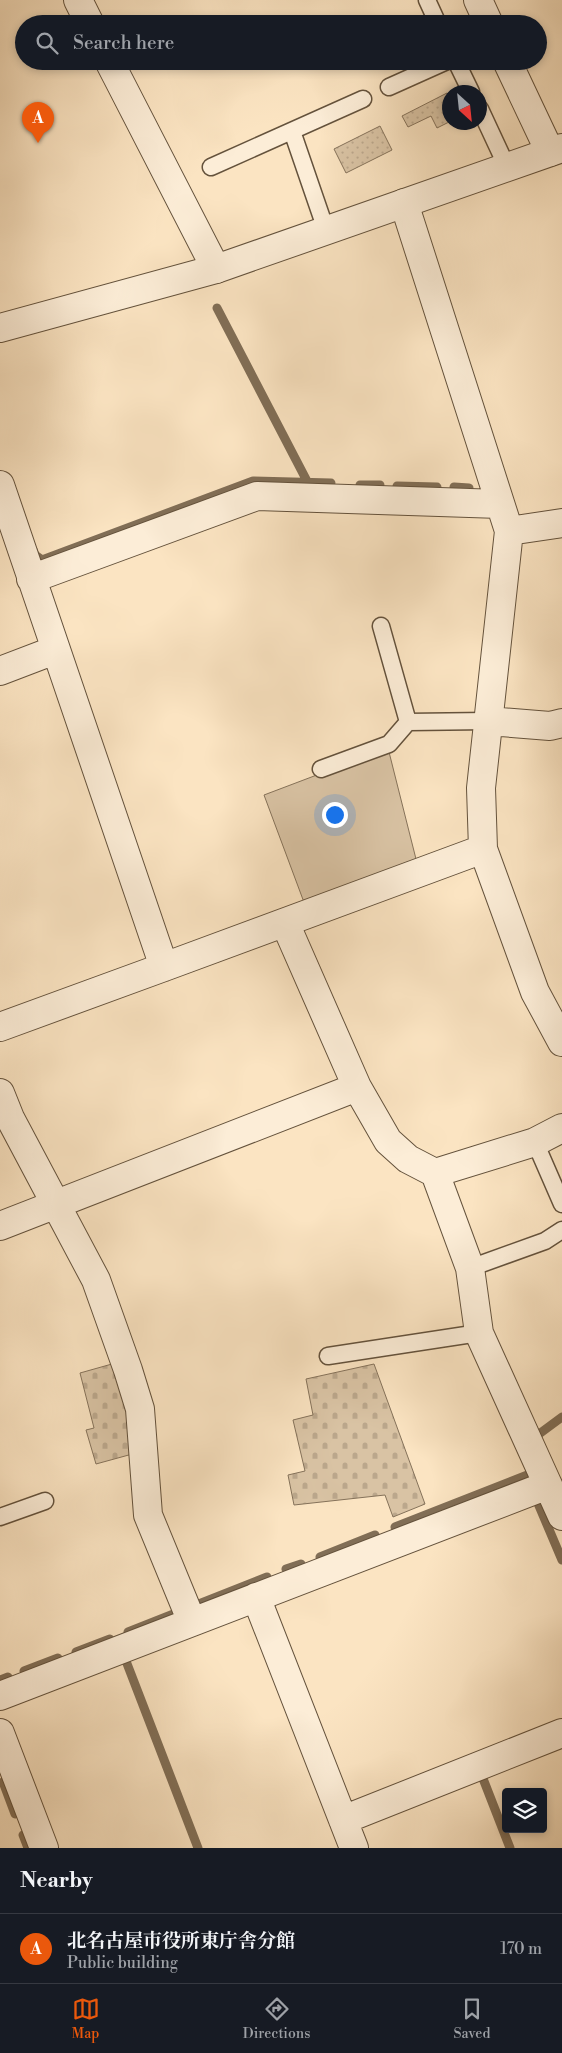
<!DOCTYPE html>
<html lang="en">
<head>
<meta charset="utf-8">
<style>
	body { margin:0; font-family:"Libre Bodoni","Noto Serif JP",serif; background:#20242c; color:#f1f3f6 }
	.controls { position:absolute; right:15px; bottom:15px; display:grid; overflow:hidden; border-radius:5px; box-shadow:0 2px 8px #0003 }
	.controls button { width:45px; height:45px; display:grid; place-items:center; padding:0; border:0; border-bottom:1px solid #363941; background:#171b24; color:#f1f3f6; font:25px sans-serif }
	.compass { position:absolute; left:442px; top:85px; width:45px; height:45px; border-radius:50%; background:#171b24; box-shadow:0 2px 8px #0003; rotate:153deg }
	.you { position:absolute; left:334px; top:814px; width:18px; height:18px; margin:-12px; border:4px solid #fff; border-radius:50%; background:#1a73e8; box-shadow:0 0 0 8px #1a73e833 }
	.badge { display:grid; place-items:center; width:32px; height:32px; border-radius:50%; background:#ea580c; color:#fff; font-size:16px; font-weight:700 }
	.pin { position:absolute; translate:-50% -41px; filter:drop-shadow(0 1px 2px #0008) }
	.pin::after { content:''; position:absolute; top:26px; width:18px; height:15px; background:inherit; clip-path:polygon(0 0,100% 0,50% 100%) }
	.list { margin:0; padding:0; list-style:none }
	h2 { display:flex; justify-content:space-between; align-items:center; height:65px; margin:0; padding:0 20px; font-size:21px }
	h2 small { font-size:16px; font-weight:400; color:#9ea1a6 }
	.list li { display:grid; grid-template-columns:32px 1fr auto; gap:15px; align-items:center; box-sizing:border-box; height:70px; padding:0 20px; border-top:1px solid #363941 }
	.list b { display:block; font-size:19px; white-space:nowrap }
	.list p { margin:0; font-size:16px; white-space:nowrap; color:#9ea1a6 }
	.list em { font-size:16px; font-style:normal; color:#9ea1a6 }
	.icon { flex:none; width:28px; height:28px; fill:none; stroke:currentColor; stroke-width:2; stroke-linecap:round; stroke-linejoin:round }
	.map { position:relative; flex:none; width:562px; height:1848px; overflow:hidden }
	.search { position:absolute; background:#171b24; box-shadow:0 2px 8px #0003; left:15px; right:15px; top:15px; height:55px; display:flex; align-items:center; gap:12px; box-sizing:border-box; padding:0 18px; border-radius:28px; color:#9ea1a6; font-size:19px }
	.sheet { height:135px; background:#171b24 }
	nav { display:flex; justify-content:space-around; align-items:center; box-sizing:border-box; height:70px; border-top:1px solid #363941; background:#171b24; font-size:14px; color:#9ea1a6 }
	nav a { display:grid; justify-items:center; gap:2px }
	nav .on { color:#ea580c }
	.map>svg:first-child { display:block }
	.grass { fill:url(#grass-dots); stroke:#85725a }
	.cemetery { fill:url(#cemetery-stones); stroke:#85725a }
	.park { fill:#d9c3a4; stroke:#85725a }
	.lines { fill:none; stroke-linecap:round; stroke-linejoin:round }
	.stream { stroke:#816e56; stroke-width:9 }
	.service-casing { stroke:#64523c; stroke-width:19 }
	.minor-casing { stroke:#64523c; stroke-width:30 }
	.tertiary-casing { stroke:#64523c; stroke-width:30 }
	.service { stroke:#fcedd7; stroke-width:16 }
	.minor { stroke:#fcedd7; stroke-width:28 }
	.tertiary { stroke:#fcedd7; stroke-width:28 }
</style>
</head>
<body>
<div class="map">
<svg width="562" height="1848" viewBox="0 0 562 1848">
	<defs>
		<pattern id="grass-dots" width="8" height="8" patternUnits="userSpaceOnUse" patternTransform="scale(1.25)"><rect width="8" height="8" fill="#d9c3a4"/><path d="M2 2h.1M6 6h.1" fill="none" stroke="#bba78c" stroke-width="1.8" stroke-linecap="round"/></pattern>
		<pattern id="cemetery-stones" width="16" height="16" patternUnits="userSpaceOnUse" patternTransform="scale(1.25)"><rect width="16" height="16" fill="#d9c3a4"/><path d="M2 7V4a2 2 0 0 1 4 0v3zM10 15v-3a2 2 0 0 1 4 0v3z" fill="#bba78c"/></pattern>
	</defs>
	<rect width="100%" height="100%" fill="#fbe4c2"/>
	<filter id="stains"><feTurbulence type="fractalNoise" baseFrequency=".004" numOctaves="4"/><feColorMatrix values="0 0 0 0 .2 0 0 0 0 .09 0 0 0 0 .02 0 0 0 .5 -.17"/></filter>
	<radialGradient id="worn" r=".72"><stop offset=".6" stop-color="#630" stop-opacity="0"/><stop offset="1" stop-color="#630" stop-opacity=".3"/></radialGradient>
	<path class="grass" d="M447,93L449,98V122L437,128L431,116L408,127L402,116Z
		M380,126L392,150L346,173L334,149Z"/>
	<path class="cemetery" d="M119,1362L136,1453L96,1464L86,1430L94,1428L80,1373Z
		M374,1364L425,1504L393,1517L385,1495L294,1505L288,1475L305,1471L293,1420L313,1415L306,1379Z"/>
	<path class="park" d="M388,748L417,863L305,905L264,795Z"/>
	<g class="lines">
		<path class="stream" d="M217,308L308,483
			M360,485H380
			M397,486L437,487
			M454,487L469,488
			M33,550L35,555L42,560L253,481L331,483
			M539,1434L562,1417
			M537,1501L562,1560
			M395,1527L530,1474
			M320,1557L375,1535
			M286,1569L301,1564
			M128,1632L267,1577
			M76,1652L110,1639
			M126,1661L198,1848
			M24,1671L58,1658
			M0,1680L8,1677
			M485,1775L482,1776L510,1848
			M3,1782L15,1814
			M23,1835L28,1848"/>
		<defs>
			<path id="service" d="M427,0L438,24
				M456,61L471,92
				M389,87L447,61
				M480,109L507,167
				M292,131L326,230
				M211,167L363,99
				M381,626L408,722L488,721
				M321,769L389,744L408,722
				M535,1142L562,1204
				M470,1268L545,1241L562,1230
				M328,1356L479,1333
				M0,1517L45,1501"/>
			<path id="minor" d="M78,0L90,24
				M478,0L489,24
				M109,61L216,269
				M507,61L550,152
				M404,203L509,531L481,788L483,849L535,992L562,1042
				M0,485L164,967L483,849
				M509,531L562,523
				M31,579L257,496L500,504
				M0,671L55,650
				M488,721L550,726L562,723
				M285,923L357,1087L388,1141L408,1159L435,1173L470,1268L479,1333L562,1516
				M0,1027L164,967
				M0,1093L10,1118L96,1280L128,1370L140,1409L148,1515L192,1622
				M435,1173L535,1142L562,1128
				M0,1226L357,1087
				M256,1597L354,1848
				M0,1696L548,1485
				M0,1733L44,1848
				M343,1820L562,1733"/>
			<path id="tertiary" d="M0,328L216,269L562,148"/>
		</defs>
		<use href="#service" class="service-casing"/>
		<use href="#minor" class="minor-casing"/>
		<use href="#tertiary" class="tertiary-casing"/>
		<use href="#service" class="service"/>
		<use href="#minor" class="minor"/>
		<use href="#tertiary" class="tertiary"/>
	</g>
	<rect width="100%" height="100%" filter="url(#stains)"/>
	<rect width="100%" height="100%" fill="url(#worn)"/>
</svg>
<div class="controls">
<button><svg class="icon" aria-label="layers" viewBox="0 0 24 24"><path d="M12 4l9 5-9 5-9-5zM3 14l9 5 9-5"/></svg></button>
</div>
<svg class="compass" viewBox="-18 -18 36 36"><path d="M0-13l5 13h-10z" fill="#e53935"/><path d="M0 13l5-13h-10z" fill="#9ea1a6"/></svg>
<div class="you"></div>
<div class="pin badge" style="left:38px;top:143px">A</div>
<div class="search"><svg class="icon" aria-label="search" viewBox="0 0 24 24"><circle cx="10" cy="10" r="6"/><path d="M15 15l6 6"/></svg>Search here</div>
</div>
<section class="sheet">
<h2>Nearby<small></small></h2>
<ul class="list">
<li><span class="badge">A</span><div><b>北名古屋市役所東庁舎分館</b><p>Public building</p></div><em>170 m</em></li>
</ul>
</section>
<nav>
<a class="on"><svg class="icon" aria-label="map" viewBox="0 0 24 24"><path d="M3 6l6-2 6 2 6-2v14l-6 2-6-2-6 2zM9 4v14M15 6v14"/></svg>Map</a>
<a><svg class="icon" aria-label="directions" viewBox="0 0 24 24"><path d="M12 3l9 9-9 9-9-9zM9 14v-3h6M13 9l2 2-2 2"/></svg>Directions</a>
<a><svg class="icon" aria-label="saved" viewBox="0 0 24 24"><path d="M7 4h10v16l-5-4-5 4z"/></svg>Saved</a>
</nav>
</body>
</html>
